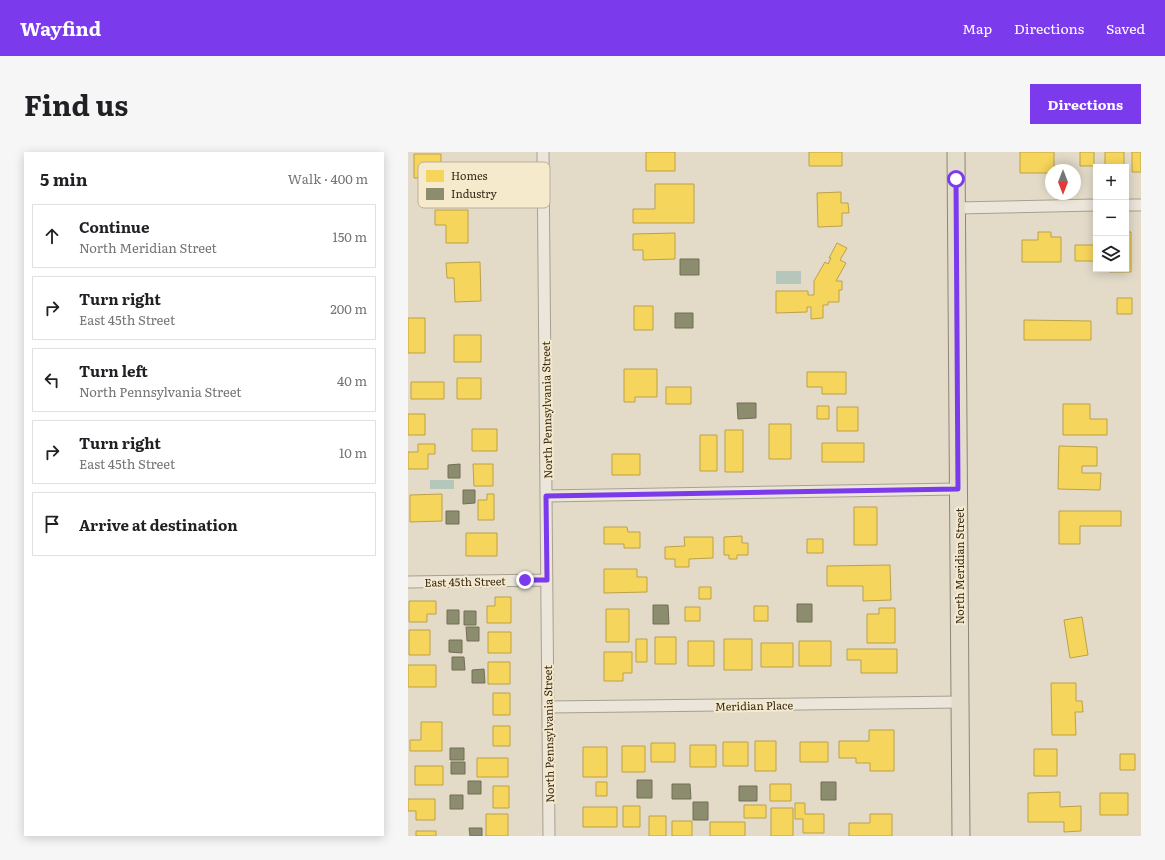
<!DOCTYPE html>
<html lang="en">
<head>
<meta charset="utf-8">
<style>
	body { margin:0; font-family:Literata,serif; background:#f6f6f6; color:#202124 }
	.controls { position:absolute; right:12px; top:12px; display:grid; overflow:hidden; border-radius:0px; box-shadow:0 2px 10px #0003 }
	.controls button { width:36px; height:36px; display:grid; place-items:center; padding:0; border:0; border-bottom:1px solid #e0e0e0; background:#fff; color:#202124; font:20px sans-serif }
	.compass { position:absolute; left:637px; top:12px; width:36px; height:36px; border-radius:50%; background:#fff; box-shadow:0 2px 10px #0003; rotate:180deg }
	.stop { position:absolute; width:12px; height:12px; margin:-9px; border:3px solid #7c3aed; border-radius:50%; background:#fff }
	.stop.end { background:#7c3aed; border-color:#fff; box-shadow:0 1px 4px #0008 }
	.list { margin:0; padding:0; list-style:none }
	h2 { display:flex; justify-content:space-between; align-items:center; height:52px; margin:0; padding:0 16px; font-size:17px }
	h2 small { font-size:13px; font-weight:400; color:#757577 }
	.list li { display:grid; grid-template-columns:26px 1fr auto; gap:12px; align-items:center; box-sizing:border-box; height:64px; margin:0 8px 8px; padding:0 8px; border:1px solid #e0e0e0; border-radius:0px }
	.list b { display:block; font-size:15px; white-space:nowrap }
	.list p { margin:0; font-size:13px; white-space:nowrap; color:#757577 }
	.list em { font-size:13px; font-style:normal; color:#757577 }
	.icon { flex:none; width:22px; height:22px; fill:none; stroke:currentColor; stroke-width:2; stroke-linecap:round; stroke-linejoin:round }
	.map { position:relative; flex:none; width:733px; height:684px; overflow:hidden; border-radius:0px }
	header { display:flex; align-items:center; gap:24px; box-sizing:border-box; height:56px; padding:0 20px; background:#7c3aed; color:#fff }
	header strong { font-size:19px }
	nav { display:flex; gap:22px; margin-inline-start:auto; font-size:14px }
	.intro { display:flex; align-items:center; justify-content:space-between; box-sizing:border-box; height:96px; padding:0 24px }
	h1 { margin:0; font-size:28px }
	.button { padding:10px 18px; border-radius:0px; background:#7c3aed; color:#fff; font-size:14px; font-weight:700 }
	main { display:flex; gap:24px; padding:0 24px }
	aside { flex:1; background:#fff; border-radius:0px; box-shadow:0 2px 10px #0003 }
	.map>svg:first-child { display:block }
	.water { fill:#b5c7bb }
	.homes { fill:#f6d55c; stroke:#bca148 }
	.industry { fill:#8c8c6e; stroke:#726e55 }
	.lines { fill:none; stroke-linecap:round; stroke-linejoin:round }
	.street-casing { stroke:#a7a092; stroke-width:13 }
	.primary-casing { stroke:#8d8579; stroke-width:19 }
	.street { stroke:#ebe5da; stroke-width:11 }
	.primary { stroke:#e3dccb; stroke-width:17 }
	.route { stroke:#7c3aed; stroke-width:5 }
	.labels { text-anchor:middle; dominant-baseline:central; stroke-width:4; stroke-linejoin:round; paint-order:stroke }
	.street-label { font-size:11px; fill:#35281b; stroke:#f5eacc }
	.key { fill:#f5eacc; stroke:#bbb097; stroke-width:1 }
	.key-label { font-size:11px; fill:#35281b }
</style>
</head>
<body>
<header>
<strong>Wayfind</strong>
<nav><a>Map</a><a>Directions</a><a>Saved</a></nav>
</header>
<div class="intro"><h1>Find us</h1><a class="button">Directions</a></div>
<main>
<aside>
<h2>5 min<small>Walk · 400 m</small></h2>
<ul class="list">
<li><svg class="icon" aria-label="ahead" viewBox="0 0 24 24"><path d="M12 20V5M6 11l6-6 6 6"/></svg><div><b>Continue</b><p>North Meridian Street</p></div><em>150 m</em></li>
<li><svg class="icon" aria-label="right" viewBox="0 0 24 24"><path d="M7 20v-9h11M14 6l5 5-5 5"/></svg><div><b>Turn right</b><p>East 45th Street</p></div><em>200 m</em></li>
<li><svg class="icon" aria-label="left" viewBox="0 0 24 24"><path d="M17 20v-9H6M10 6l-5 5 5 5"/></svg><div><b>Turn left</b><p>North Pennsylvania Street</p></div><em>40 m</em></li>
<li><svg class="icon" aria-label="right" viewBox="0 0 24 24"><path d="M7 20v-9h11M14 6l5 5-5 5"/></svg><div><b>Turn right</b><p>East 45th Street</p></div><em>10 m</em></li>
<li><svg class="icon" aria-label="arrive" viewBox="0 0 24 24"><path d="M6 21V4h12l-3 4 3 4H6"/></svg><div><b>Arrive at destination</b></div></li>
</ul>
</aside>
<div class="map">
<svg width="733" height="684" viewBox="0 0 733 684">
	<rect width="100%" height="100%" fill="#e3dbc8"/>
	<path class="water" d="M368,119H393V132H368Z
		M22,328H46V337H22Z"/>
	<path class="homes" d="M238,0H267V19H238Z
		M401,0H434V14H401Z
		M612,0H646V18H643V21H612Z
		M672,0H686V14H672Z
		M697,0H716V15H697Z
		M724,0H733V20H724Z
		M6,2H33V26H6Z
		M247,32H286V71H225V57H247Z
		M433,40V51H440L441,61H434V74L410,75L409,41Z
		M27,58H60V91H38V73H27Z
		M630,80H643V85H653V110H614V88H630Z
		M718,80H723V120H701V117H718Z
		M267,81V107L235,108V98H225V82Z
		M429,91L439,96L432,108L438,111L428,129H434V138H431V150H420V153H415V166L403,167V155H399V160L368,161V139H400V143H406V129L417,110L420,112L423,106H421Z
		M667,93H688V109H667Z
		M72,110L73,149L47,150L46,126H39L38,111Z
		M709,146H724V162H709Z
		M226,154H245V178H226Z
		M0,166H17V201H0Z
		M616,168L683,169V188H616Z
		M46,183H73V210H46Z
		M216,217H249V245H227V250H216Z
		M399,220H438V242H414V235H399Z
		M49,226H73V247H49Z
		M3,230H36V247H3Z
		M258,235H283V252H258Z
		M655,252H682V267H699V283H655Z
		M409,254H421V267H409Z
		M429,255H450V279H429Z
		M0,262H17V283H0Z
		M361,272H383V307H361Z
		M64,277H89V299H64Z
		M317,278H335V320H317Z
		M292,283H309V319H292Z
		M414,291H456V310H414Z
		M10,292H27V302H20V317H0V300H10Z
		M651,294L689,295V314H674V321H693L692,338L650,337Z
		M204,302H232V323H204Z
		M65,312H85V334H66Z
		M34,342V369L2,370V343Z
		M79,342H86V368H70V348H79Z
		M446,355H469V393H446Z
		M651,359H713V374H672V392H651Z
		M196,375H219L220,380H232V396H216V392H196Z
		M58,381H89V404H58Z
		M334,384V391H340V403H329V407H321V403H316V385Z
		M276,385H305V406L281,407V415H267V407H257V395L277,394Z
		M399,387H415V401H399Z
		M482,413L483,448L455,449V434H419V414Z
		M196,417H229V425H239V440L196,441Z
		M291,435H303V447H291Z
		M87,445H103V471H79V454H87Z
		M1,449H28V462H19V470H1Z
		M346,454H360V469H346Z
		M277,455H292V469H277Z
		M471,456H487V491H459V462H471Z
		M198,457H221V490H198Z
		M674,465L680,503L662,506L656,468Z
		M1,478H22V503H1Z
		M80,480H103V501H80Z
		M247,485H268V512H247Z
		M228,487H239V510H228Z
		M316,487H344V518H316Z
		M280,489H306V514H280Z
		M391,489H423V514H391Z
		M353,491H385V515H353Z
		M439,497H489V521H453V508H439Z
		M196,500H224V521H215V529H196Z
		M80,510H102V532H80Z
		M0,513H28V535H0Z
		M643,531H668V549H674L675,560H667L668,583H644Z
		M85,541H102V563H85Z
		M13,570H34V599H2V588H13Z
		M85,574H102V594H85Z
		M461,578H486V619H462V611H448V606H431V589H461Z
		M347,589H368V619H347Z
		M315,590H340V614H315Z
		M392,590H420V610H392Z
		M243,591H267V610H243Z
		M282,593H308V615H282Z
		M214,594H237V620H214Z
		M175,595H199V625H175Z
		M626,597H649V624H626Z
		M712,602H727V618H712Z
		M69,606H100V625H69Z
		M7,614H35V633H7Z
		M188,630H199V644H188Z
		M362,632H383V649H362Z
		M85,634H101V656H85Z
		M652,640V655L673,654V679L656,680V670H620V641Z
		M692,641H720V663H692Z
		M0,647H27V668H8V659H0Z
		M387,651H397V662H416V681H395V667H387Z
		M336,653H358V666H336Z
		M215,654H232V675H215Z
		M175,655H209V675H175Z
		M363,656H385V684H363Z
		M78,662H100V684H78Z
		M462,662H484V684H441V671H462Z
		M241,664H258V684H241Z
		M264,669H284V684H264Z
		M302,670H337V684H302Z
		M8,679H28V684H8Z"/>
	<path class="industry" d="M272,107H291V123H272Z
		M267,161H285V176H267Z
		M329,251H348V266L330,267Z
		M52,312V326H40V313Z
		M55,338H67V351L55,352Z
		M38,359H51V372H38Z
		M389,452H404V470H389Z
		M245,453H260L261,472H245Z
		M39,458H51V472H39Z
		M56,459H68V473H56Z
		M58,475H71V489H59Z
		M41,488H54V501L41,500Z
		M44,505H56L57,518H44Z
		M76,517L77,531H64V518Z
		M42,596H56V608H42Z
		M43,610H57V622H43Z
		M229,628H244V646H229Z
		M60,629H73V642H60Z
		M413,630H428V648H413Z
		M264,632H282L283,647H264Z
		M331,634H349V649H331Z
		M42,643H55V657H42Z
		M285,650H300V668H285Z
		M61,676H74V684H62Z"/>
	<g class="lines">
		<defs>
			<path id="street" d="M135,0L141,684
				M718,53H733
				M549,56L688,53
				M138,344L550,337
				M0,430L139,428
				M140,555L552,550"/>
			<path id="primary" d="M548,0L553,684"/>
		</defs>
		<use href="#street" class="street-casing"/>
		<use href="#primary" class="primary-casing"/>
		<use href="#street" class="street"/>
		<use href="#primary" class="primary"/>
	</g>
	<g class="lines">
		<path class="route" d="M117,428H139L138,344L550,337L548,27"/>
	</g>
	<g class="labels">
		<g class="street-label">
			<text transform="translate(138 258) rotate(-91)">North Pennsylvania Street</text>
			<text transform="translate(551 414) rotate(-90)">North Meridian Street</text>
			<text transform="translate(57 429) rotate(-1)">East 45th Street</text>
			<text transform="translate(346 553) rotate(-1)">Meridian Place</text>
			<text transform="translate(140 582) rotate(-91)">North Pennsylvania Street</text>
		</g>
	</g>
	<rect x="10" y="10" width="132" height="46" rx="6" class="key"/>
	<rect x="18" y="18" width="18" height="12" fill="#f6d55c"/>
	<rect x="18" y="36" width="18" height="12" fill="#8c8c6e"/>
	<g class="key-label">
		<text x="43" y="28">Homes</text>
		<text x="43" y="46">Industry</text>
	</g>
</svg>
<div class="controls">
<button>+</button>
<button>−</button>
<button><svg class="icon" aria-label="layers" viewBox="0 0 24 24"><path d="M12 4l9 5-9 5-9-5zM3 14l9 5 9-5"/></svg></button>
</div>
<svg class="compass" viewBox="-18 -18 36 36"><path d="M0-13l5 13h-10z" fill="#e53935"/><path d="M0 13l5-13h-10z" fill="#757577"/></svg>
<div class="stop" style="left:548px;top:27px"></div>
<div class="stop end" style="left:117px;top:428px"></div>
</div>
</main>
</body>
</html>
